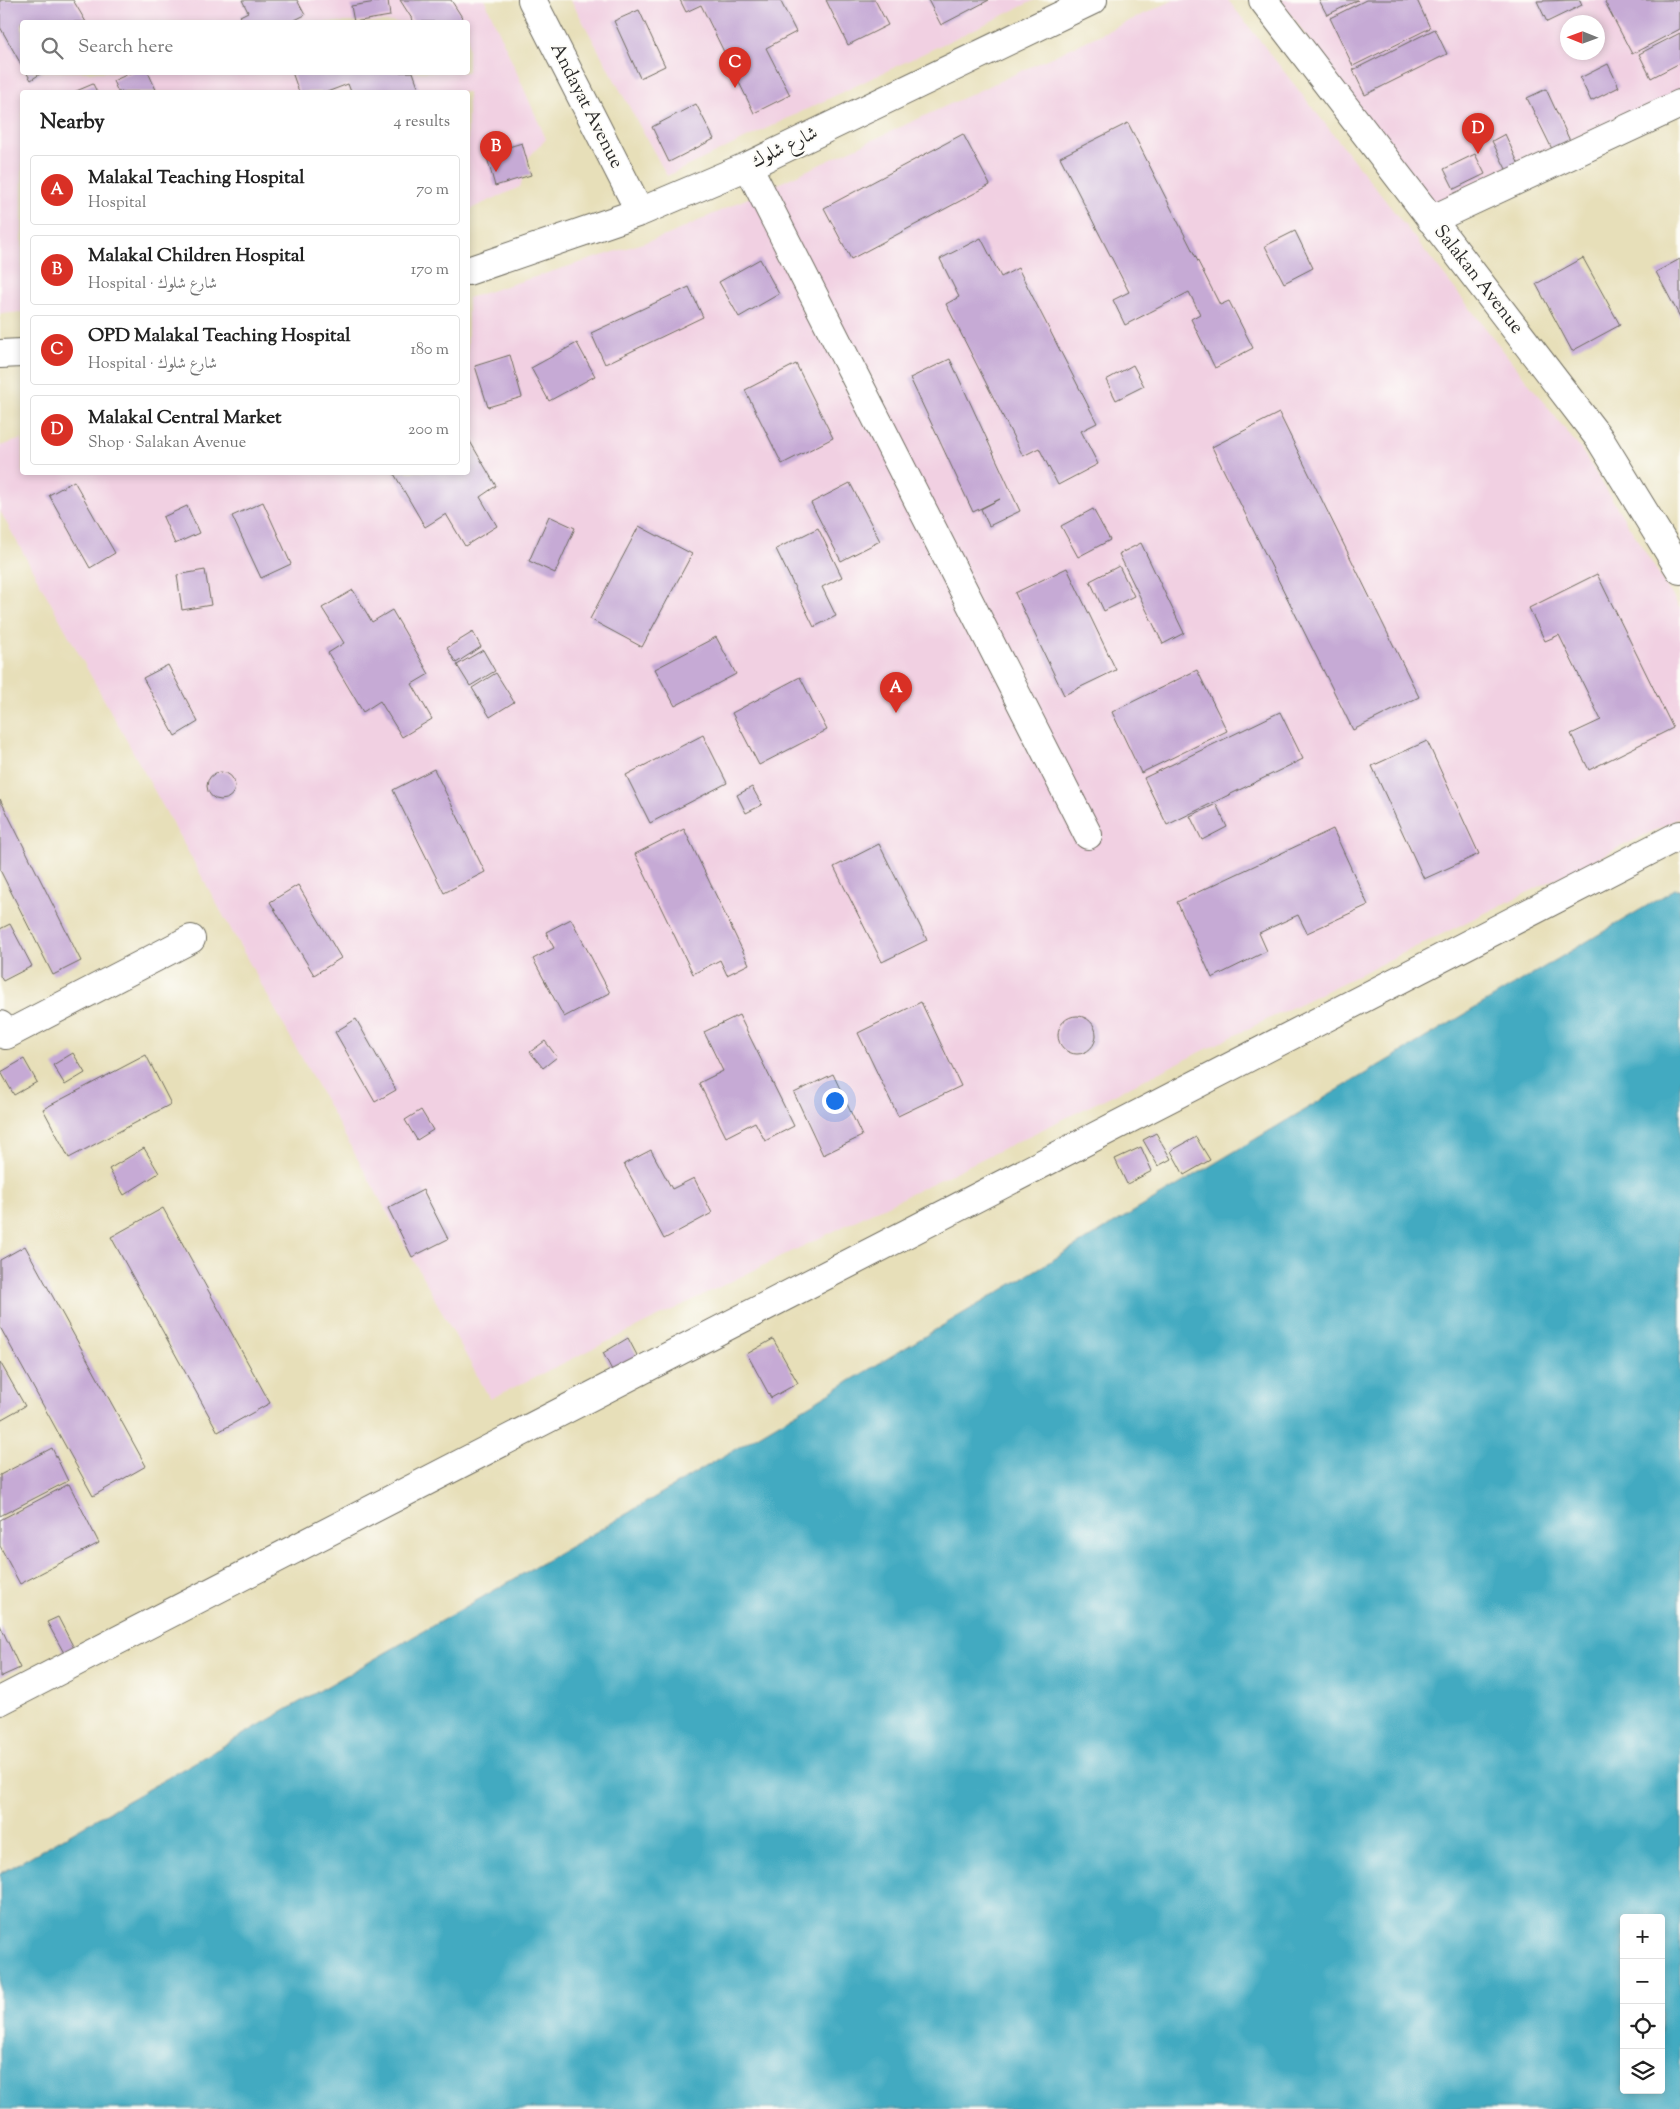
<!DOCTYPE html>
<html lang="en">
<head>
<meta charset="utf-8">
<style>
	body { margin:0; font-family:"Sorts Mill Goudy",Amiri,serif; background:#f6f6f6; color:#222 }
	.controls { position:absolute; right:15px; bottom:15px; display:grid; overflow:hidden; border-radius:5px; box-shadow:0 2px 8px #0003 }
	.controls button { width:45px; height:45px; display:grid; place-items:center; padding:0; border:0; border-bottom:1px solid #e0e0e0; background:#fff; color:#222; font:25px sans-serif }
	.compass { position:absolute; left:1560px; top:15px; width:45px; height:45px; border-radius:50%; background:#fff; box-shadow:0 2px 8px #0003; rotate:271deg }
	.you { position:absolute; left:834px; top:1100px; width:18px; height:18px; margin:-12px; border:4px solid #fff; border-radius:50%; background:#1a73e8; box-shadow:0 0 0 8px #1a73e833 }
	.badge { display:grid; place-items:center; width:32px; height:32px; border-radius:50%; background:#d93025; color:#fff; font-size:16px; font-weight:700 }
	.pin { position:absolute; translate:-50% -41px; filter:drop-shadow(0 1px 2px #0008) }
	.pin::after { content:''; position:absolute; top:26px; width:18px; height:15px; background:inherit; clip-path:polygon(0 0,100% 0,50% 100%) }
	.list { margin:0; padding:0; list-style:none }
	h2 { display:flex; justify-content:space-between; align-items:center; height:65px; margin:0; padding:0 20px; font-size:21px }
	h2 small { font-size:16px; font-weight:400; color:#767676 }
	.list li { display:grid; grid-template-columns:32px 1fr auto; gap:15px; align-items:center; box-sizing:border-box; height:70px; margin:0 10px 10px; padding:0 10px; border:1px solid #e0e0e0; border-radius:5px }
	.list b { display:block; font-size:19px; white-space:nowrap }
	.list p { margin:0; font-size:16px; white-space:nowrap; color:#767676 }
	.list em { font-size:16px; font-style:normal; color:#767676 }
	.icon { flex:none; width:28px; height:28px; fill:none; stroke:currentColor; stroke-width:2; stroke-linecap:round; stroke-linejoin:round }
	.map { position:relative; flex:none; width:1680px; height:2109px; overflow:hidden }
	.search { position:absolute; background:#fff; box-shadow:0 2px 8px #0003; left:20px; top:20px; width:450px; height:55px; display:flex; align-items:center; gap:12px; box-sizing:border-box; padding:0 18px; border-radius:5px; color:#767676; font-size:19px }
	.panel { position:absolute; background:#fff; box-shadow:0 2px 8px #0003; left:20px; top:90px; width:450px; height:385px; border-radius:5px }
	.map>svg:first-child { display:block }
	.built { fill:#f1d0e2; fill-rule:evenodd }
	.water { fill:#42aac1; stroke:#366a76; fill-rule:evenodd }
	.building { fill:#c6aad5 }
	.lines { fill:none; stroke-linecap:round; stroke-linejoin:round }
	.minor-casing { stroke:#6d6a5d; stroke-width:30 }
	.minor { stroke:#fff; stroke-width:28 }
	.labels { text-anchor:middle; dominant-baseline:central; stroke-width:4; stroke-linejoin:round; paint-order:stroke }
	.street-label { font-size:19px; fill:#2b2b2b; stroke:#fdfcf7 }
</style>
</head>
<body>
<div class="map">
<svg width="1680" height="2109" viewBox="0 0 1680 2109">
	<rect width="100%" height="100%" fill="#fdfcf7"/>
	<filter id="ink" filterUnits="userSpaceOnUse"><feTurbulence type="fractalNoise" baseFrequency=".02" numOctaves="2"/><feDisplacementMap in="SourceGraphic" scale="10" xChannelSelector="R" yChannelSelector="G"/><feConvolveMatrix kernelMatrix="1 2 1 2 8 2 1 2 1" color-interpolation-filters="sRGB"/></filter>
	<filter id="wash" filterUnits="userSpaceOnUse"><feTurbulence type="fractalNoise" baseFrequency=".0096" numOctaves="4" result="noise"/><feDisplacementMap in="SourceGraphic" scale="20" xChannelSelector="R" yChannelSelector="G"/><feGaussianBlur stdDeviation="1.12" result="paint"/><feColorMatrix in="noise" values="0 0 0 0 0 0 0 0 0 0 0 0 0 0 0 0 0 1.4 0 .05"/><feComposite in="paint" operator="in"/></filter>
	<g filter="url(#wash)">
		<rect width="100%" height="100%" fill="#e7dfb9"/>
		<path class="built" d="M0,0H485L546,139L529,157L520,187L468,210V92H22V312L0,314ZM22,22H468V72H22Z
			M571,0H1035L667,176Z
			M1174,0H1228L1582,451L1680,608V818L490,1399L0,511V446L22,439V472H468V298L668,235Z
			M1280,0H1680V101L1438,215ZM1568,22H1598V52H1568Z"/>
		<path class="water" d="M1675,889H1680V2109H0V1874L608,1525ZM1624,1918H1661V2090H1624Z"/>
		<g id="blocks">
			<path class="building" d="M0,0H73L86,22H22V66L0,27Z
				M242,0H297L305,15L291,22H244L240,16L248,12Z
				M388,0L390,16L354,22L351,6Z
				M400,0H451L465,22H414Z
				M680,0H780L796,32L766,48L790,95L754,113L701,5L686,12Z
				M826,0H875L888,25L848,45Z
				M928,0H989L941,25Z
				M1319,0H1358L1327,15Z
				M1366,0H1417L1430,28L1353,66L1330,18Z
				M1580,0L1582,5L1547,22L1537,1Z
				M1609,0H1680V29L1632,54L1605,2Z
				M639,10L665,66L640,78L614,21Z
				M1435,29L1447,54L1365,95L1353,70Z
				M1680,33V63L1651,78L1639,54Z
				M1608,64L1619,87L1591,101L1580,78Z
				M26,72H43L31,80Z
				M133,72H148L157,92H118L113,81Z
				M292,72H413L420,92H351L348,84L327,92H299Z
				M93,84L97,92H74Z
				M1546,89L1571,143L1553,151L1527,98Z
				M696,104L714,139L669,162L652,127Z
				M1128,123L1220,305L1229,301L1253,348L1215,368L1191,319L1200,314L1189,292L1125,325L1113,300L1129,292L1060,157Z
				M963,134L990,185L851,259L824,208Z
				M1505,134L1520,167L1508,173L1492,141Z
				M522,143L531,175L495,186L486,154Z
				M1475,154L1485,174L1454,189L1444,169Z
				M1295,231L1313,268L1284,283L1265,246Z
				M981,238L1001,277L1018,268L1097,423L1081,431L1098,464L1058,485L1039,448L1023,456L946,304L959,297L940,259Z
				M1583,258L1620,325L1572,351L1536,284Z
				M760,259L779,294L739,317L719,282Z
				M1680,259V317L1656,272Z
				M689,287L703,317L605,364L591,333Z
				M577,343L595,376L549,401L531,368Z
				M510,355L522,397L488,407L475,366Z
				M950,359L1020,511L989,526L981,509L1000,499L973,512L910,378Z
				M796,364L833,438L782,464L745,390Z
				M1133,365L1144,386L1116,400L1106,380Z
				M1279,413L1419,697L1353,730L1212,447Z
				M468,438L496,486L480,497L497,526L465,546L446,514L425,527L393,472H468Z
				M74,481L115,553L90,568L49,495Z
				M850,483L880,541L841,561L811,503Z
				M263,502L291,564L261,578L232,516Z
				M187,506L199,533L175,544L163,517Z
				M1093,509L1110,540L1078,557L1061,526Z
				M549,516L575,528L555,573L529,561Z
				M639,526L692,554L642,647L590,619Z
				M818,528L842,577L822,587L836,616L814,627L776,549Z
				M1141,543L1184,633L1163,644L1119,554Z
				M1119,566L1134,596L1104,611L1090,581Z
				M1067,568L1116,670L1064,695L1015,593Z
				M205,570L211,605L182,610L177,575Z
				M1597,574L1673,728L1589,770L1571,734L1601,720L1559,635L1545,641L1529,608Z
				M353,590L372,622L392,610L429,674L412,684L432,719L402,737L380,701L363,712L328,653L344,643L322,608Z
				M473,632L481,647L456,663L447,648Z
				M716,637L736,674L675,706L655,669Z
				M483,650L495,671L470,686L457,665Z
				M168,665L198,722L175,736L143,678Z
				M1197,670L1227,731L1141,773L1112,712Z
				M496,673L514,702L490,717L472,688Z
				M800,677L827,730L759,765L732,713Z
				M1280,712L1303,759L1167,825L1144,778Z
				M703,735L727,783L650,823L626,775Z
				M1427,741L1479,854L1424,879L1372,766Z
				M434,769L485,872L444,893L393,790Z
				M207 786a14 14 0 1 1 28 0a14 14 0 1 1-28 0Z
				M752,787L762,805L746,813L737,795Z
				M0,799L81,961L53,975L0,870Z
				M1216,804L1227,827L1202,840L1190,816Z
				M684,829L749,964L727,975L720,960L693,974L635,854Z
				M1333,829L1368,905L1307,933L1298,915L1259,933L1267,951L1212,978L1177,902Z
				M879,844L927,940L882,962L834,867Z
				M298,885L341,958L314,975L270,902Z
				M571,919L610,993L564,1017L533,959L554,948L546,932Z
				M10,924L32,966L3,981L0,976V929Z
				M921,1002L961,1086L898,1116L858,1033Z
				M739,1015L794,1126L765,1141L755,1122L726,1137L699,1083L723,1071L704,1032Z
				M1058 1035a19 19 0 1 1 38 0a19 19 0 1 1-38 0Z
				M356,1019L396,1090L375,1102L335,1032Z
				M545,1041L557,1057L543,1068L530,1052Z
				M73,1053L85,1073L65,1085L53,1065Z
				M146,1055L171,1104L69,1158L43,1109Z
				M24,1059L37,1082L14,1095L1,1072Z
				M833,1074L862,1136L823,1155L794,1093Z
				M421,1110L433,1130L417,1140L405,1120Z
				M1156,1133L1171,1159L1158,1166L1143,1140Z
				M1196,1137L1210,1160L1184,1175L1171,1151Z
				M1141,1147L1152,1171L1127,1184L1115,1159Z
				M144,1148L159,1173L124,1195L109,1169Z
				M651,1150L672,1189L694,1178L712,1213L664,1239L624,1164Z
				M423,1190L448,1239L412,1257L388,1208Z
				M163,1208L270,1403L218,1432L111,1237Z
				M25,1246L146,1466L93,1496L0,1327V1260Z
				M628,1338L638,1357L613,1372L603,1353Z
				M773,1339L798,1383L771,1398L747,1354Z
				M0,1362L25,1406L0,1420Z
				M52,1448L68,1481L0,1516V1475Z
				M69,1484L99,1543L20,1584L0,1546V1520Z
				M58,1617L74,1648L64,1653L47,1622Z
				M0,1625L20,1668L0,1677Z"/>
		</g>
	</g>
	<g filter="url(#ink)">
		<use href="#blocks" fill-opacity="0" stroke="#6d6a5d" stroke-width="1"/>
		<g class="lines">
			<defs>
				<path id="minor" d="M532,0L640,212
					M1263,0L1599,438L1680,570
					M748,166L1088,835
					M1431,220L1680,104
					M468,271L640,212L748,166L1093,0
					M0,354L22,353
					M0,1025L6,1035L191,939
					M0,1701L1680,835"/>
			</defs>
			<use href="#minor" class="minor-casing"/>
			<use href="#minor" class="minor"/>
		</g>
	</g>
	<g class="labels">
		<g class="street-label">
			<text transform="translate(586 106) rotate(63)">Andayat Avenue</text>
			<text transform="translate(785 148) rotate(-26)">شارع شلوك</text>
			<text transform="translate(1478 280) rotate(52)">Salakan Avenue</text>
		</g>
	</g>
</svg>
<div class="controls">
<button>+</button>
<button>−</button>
<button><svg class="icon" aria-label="locate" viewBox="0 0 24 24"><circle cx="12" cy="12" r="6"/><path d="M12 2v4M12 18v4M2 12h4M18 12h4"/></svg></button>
<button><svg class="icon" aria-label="layers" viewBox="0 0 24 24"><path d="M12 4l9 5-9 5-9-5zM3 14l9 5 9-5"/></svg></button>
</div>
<svg class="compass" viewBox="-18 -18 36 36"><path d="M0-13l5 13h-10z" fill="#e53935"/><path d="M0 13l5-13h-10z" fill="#767676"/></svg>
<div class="you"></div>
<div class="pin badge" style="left:896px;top:713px">A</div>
<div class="pin badge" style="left:496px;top:172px">B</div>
<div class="pin badge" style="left:735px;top:88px">C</div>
<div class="pin badge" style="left:1478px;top:154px">D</div>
<div class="search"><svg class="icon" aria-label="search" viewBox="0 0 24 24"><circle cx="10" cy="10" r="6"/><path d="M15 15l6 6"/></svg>Search here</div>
<section class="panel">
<h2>Nearby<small>4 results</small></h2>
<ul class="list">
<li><span class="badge">A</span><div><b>Malakal Teaching Hospital</b><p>Hospital</p></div><em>70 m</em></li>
<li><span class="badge">B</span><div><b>Malakal Children Hospital</b><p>Hospital · شارع شلوك</p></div><em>170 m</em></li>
<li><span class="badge">C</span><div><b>OPD Malakal Teaching Hospital</b><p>Hospital · شارع شلوك</p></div><em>180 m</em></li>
<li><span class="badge">D</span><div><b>Malakal Central Market</b><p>Shop · Salakan Avenue</p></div><em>200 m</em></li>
</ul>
</section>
</div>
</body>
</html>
